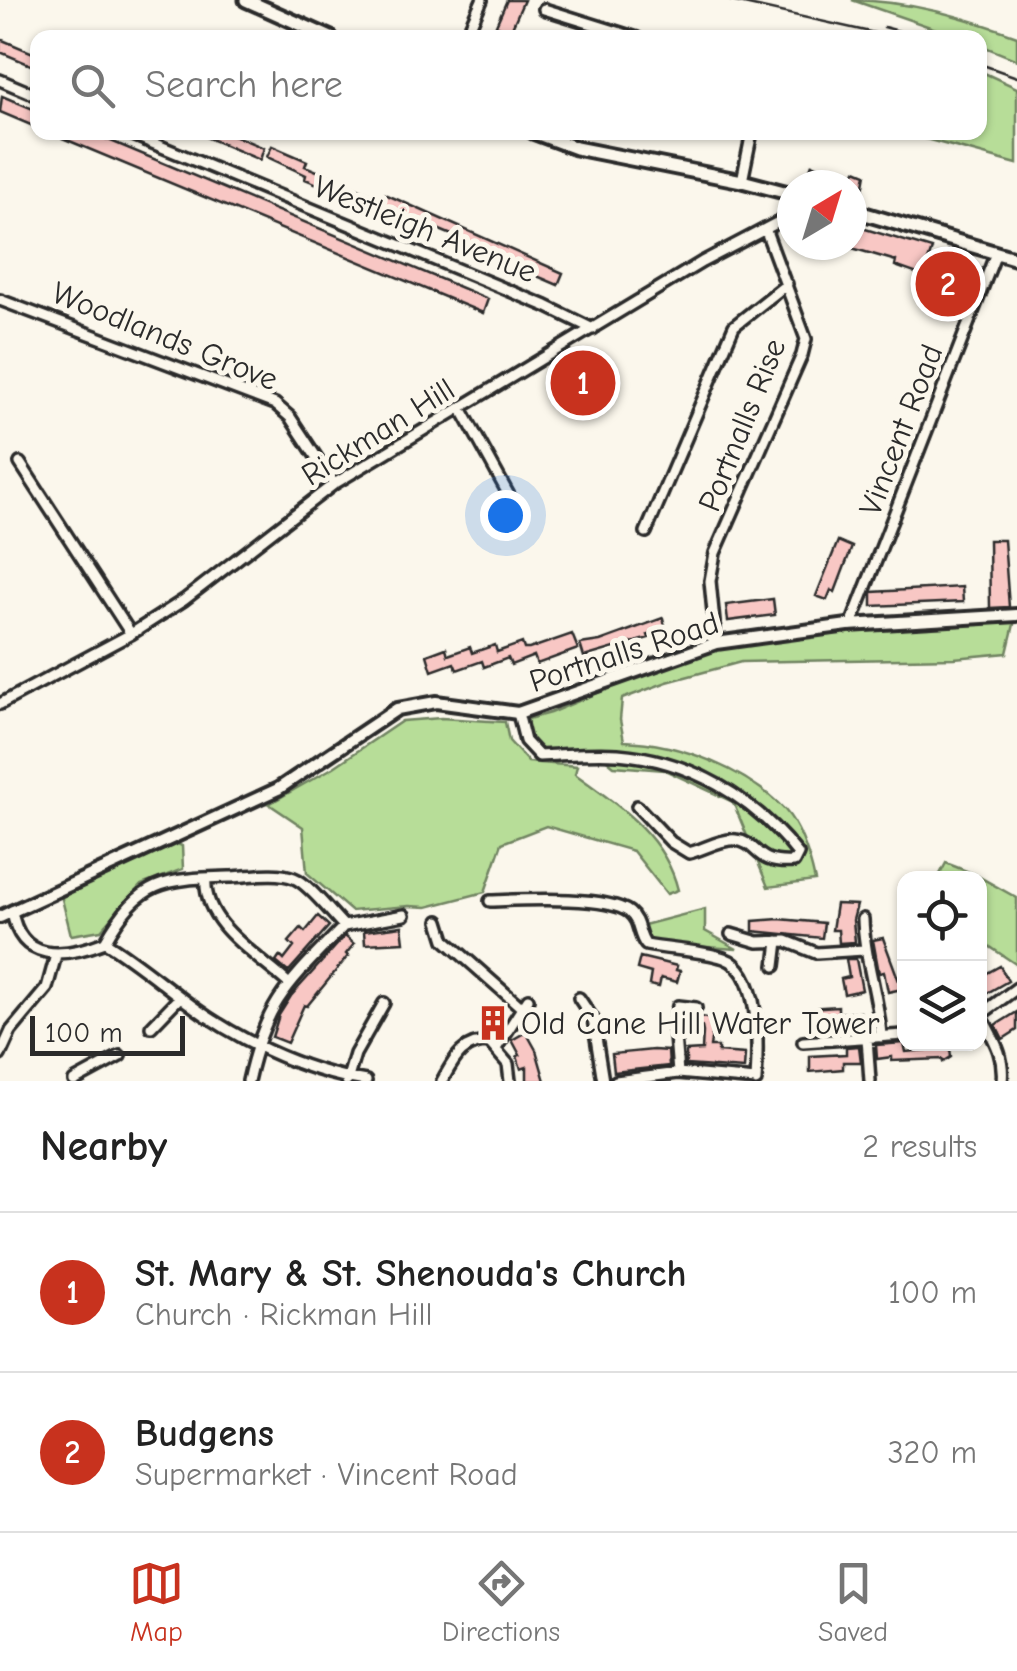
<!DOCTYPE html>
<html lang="en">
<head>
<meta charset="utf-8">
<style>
	body { margin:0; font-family:"Comic Neue",sans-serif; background:#f6f6f6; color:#222 }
	.controls { position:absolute; right:30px; bottom:30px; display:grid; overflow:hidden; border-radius:20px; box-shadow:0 2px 8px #0004 }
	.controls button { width:90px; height:90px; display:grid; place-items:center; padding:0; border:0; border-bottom:2px solid #e0e0e0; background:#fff; color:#222; font:50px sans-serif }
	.compass { position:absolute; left:777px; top:170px; width:90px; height:90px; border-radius:50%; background:#fff; box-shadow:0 2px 8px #0004; rotate:38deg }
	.scale { position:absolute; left:30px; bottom:25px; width:155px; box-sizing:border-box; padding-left:10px; border:5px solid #2b2b2b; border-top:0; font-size:28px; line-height:35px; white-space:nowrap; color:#2b2b2b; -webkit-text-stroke:8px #fbf7ec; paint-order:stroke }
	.you { position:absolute; left:505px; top:515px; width:35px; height:35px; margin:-25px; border:8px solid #fff; border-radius:50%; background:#1a73e8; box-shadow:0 0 0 15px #1a73e833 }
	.badge { display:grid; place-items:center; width:65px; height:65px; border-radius:50%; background:#c8321e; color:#fff; font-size:32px; font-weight:700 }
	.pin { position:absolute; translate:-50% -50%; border:5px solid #fff; box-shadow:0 2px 10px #0006 }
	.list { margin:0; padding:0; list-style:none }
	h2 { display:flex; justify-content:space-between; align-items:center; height:130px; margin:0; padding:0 40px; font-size:42px }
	h2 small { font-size:32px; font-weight:400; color:#767676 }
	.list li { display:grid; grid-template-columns:65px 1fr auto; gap:30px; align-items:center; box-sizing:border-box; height:160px; padding:0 40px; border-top:2px solid #e0e0e0 }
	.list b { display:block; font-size:38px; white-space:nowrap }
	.list p { margin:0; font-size:32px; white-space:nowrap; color:#767676 }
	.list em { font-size:32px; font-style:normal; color:#767676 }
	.icon { flex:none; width:55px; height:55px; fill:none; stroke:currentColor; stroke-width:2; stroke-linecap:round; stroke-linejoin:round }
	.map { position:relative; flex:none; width:1017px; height:1081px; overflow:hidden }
	.search { position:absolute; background:#fff; box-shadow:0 2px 8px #0004; left:30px; right:30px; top:30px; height:110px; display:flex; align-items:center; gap:25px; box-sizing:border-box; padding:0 35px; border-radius:20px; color:#767676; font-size:38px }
	.sheet { height:450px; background:#fff }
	nav { display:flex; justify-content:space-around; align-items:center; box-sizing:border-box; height:140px; border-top:2px solid #e0e0e0; background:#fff; font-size:28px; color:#767676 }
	nav a { display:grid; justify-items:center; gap:5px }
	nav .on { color:#c8321e }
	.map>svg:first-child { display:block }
	.green { fill:#b7dd98; stroke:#718462; stroke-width:2.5 }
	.building { fill:#f8c7c4; stroke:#2b2b2b; stroke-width:2.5 }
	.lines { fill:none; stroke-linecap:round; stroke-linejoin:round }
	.minor-casing { stroke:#2b2b2b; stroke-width:16 }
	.tertiary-casing { stroke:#2b2b2b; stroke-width:18 }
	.secondary-casing { stroke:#2b2b2b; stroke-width:19 }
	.minor { stroke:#fbf7ec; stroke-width:9 }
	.tertiary { stroke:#fbf7ec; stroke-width:10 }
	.secondary { stroke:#fbf7ec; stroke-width:11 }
	.rail { stroke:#2b2b2b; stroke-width:2.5 }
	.labels { text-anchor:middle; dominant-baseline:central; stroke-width:10; stroke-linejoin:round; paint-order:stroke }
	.street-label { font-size:32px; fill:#2b2b2b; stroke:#fbf7ec }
	.poi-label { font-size:32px; fill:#2b2b2b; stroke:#fbf7ec; text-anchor:start }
</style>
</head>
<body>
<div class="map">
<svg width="1017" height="1081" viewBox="0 0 1017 1081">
	<rect width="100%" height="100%" fill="#fbf7ec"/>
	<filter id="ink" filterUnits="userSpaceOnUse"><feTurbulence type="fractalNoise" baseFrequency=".01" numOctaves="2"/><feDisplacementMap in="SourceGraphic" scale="20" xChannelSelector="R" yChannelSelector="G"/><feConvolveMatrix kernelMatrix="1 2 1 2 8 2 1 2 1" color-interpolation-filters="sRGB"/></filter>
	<g filter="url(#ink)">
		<path class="green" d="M852,0C910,1 964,17 1017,36V60L980,45V38L959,37Z
			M980,71L1017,88V164L904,133L980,132Z
			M1016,616L1007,653L954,658L741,662L667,682L622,699L620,720L624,741C679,743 746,769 785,810C801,828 810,858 815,881L768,887L733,802L665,770L614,766L597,752H541L527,739L528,719L550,713L716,643L851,625Z
			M441,718L505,722L509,741L528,762L577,766L575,774C618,805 665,836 678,890L667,894L633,851L546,826L502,843L485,892L427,907L409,906L351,911L307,873L303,827L269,804L334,767L402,721Z
			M175,843L182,846L183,869L141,885L101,930L71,935L61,895Z
			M946,863L974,874L1017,898V965L980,940V878H938Z
			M705,909V931L737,949L648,943L643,935L644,925Z"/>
		<path class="building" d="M507,0H524L510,32L496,25Z
			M0,39L38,55V68L0,52Z
			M2,96L38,111V128L0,112Z
			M48,132H89L99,136L488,299L483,313Z
			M194,132H226L264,148L260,160Z
			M272,146L307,161L305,166L379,197L374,207L305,179L306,175L267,157Z
			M812,164L836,174L838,170L854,176L856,170L866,174L861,201L852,197V185H819L806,180Z
			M385,194L563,273L558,285L476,250L478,246L380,205Z
			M852,225L932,249L923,276L895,266L896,261L852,248Z
			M948,251L970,258L956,295L935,288Z
			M989,540H1004L1009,607L990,608Z
			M838,541L852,547L835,592L831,590L827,600L816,596Z
			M962,587L963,602L872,606V592Z
			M773,599L775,615L728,621L726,605Z
			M663,618L666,630L648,635L649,638L584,657L580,644L600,641Z
			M572,634L578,649L537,664L534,656L511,665L508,658L484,667L482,661L457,670L454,663L432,671L427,655L446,648L448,655L470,647L472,653L495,645L497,652L522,643L524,649H529Z
			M836,904L857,905L853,920L855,942L839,943L838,930H832Z
			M318,916L329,926L288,972L276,962L280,956L284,960L294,947L289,942L301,928L305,932Z
			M779,919L824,923L822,938L753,931V921Z
			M402,926L404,942L365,944L364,931Z
			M345,936L354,944L346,954L348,956L307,1006L304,1005L287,1043L272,1037L279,1015L291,996Z
			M883,938L902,989L888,992L884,972L879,973L873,940Z
			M640,957L677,966L676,970L680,971L677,982L661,978L659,987L649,985L651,973L637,969Z
			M846,959H856L862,990L844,994L841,979L849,977Z
			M1000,966L1008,981L980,997V977Z
			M838,1006V1013L860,1012V1030L849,1031V1024L809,1026L808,1008Z
			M1017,1012V1030L1003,1039L996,1025Z
			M686,1015L714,1019L710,1047H718V1052L745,1054L744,1069L686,1065V1051L702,1050L703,1032L702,1027L685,1025Z
			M526,1032L536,1050L545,1081H527V1067L521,1069L517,1056L520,1055L512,1040Z
			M904,1043L906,1052L950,1048L951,1057L943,1062L942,1059L892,1061V1057L877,1059L876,1045Z
			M859,1046L861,1062H843V1069L810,1072V1056L846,1054V1047Z
			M653,1050L668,1051L669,1066L614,1072L612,1054Z"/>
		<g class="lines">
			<defs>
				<path id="minor" d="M544,9L637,38
					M465,38L482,0
					M0,80L38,96
					M126,132L546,306L593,329
					M742,181L752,132
					M0,300L275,404L290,417L334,484
					M461,408L511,499
					M20,463L131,634
					M646,532L734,326L787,284
					M851,625L996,253
					M716,643L710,581L715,553L802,355L806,339L766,231
					M0,704L131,634L184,600L334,484L702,262L792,215
					M518,713L525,741L539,756C565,755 592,752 618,754C690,760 753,797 798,854L794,862C753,865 760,843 736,840C723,838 702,850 689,853L671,842L637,806
					M206,878C202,924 258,955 288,983
					M490,901C520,900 606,895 629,912C641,922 637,934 646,945C671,950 700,950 724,958C762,971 758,1048 756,1081
					M12,911C20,963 64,958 105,942C131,958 154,977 179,996C231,1037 300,1071 366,1081
					M863,919C864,960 879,996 881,1037
					M439,921L445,940L521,1007
					M731,934L758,942L786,941L816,953L864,950
					M105,942C140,879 165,879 232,877C252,876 275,871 294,878C308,883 332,914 344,926L404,915
					M775,966L778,941
					M579,998L593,1019L603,1081
					M980,1013C992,1037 1005,1054 1002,1081
					M980,1015L1017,988
					M151,1027L180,997
					M867,1038L870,1081
					M803,1042L904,1035
					M497,1047L528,999
					M0,1055L11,1031L47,988L56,955
					M678,1073L674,1023L678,1006L696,1008
					M74,1081L120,1056
					M248,1081C266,1000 289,983 344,926
					M347,1081L355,1054L384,1003
					M442,1081C454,1060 461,1042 489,1042L508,1064L510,1081
					M616,1081L678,1073L756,1080"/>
				<path id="tertiary" d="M0,917L278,789L397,709L436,702L518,713L716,643L848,625L1017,615"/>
				<path id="secondary" d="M246,0L331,38
					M533,132L576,148L742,181L792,194
					M852,210L1017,259"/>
			</defs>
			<use href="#minor" class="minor-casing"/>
			<use href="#tertiary" class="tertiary-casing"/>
			<use href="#secondary" class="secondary-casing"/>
			<use href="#minor" class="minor"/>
			<use href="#tertiary" class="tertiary"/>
			<use href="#secondary" class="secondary"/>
			<path class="rail" d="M726,0L897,38
				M884,27L925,38
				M980,64L1017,77"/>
		</g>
	</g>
	<defs>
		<symbol id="building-bare" viewBox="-9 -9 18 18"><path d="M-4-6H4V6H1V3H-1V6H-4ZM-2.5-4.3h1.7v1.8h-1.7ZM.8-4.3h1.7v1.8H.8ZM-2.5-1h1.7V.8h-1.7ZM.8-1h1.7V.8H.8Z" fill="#c8321e" stroke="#fbf7ec" stroke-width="2.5" paint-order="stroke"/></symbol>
	</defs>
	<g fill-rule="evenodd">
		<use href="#building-bare" x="468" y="998" width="50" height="50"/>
	</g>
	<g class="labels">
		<g class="street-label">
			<text transform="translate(425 229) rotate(22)">Westleigh Avenue</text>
			<text transform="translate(165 336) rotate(22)">Woodlands Grove</text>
			<text transform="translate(742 425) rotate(-68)">Portnalls Rise</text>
			<text transform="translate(901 430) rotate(-69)">Vincent Road</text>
			<text transform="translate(378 432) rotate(-32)">Rickman Hill</text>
			<text transform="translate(624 652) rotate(-18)">Portnalls Road</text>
		</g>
		<g class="poi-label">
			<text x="521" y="1023">Old Cane Hill Water Tower</text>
		</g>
	</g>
</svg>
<div class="controls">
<button><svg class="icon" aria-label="locate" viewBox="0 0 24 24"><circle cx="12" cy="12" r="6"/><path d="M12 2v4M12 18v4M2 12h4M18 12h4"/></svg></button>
<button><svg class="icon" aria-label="layers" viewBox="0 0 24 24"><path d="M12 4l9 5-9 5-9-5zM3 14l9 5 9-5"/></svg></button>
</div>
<svg class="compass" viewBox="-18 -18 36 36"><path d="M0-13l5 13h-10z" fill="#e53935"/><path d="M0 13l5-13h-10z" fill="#767676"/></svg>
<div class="scale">100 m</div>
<div class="you"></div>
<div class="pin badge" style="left:583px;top:383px">1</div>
<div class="pin badge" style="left:948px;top:284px">2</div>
<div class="search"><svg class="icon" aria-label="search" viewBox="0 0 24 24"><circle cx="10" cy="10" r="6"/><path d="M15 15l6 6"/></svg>Search here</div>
</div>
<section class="sheet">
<h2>Nearby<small>2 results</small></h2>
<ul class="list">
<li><span class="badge">1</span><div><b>St. Mary &amp; St. Shenouda's Church</b><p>Church · Rickman Hill</p></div><em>100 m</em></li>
<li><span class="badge">2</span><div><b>Budgens</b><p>Supermarket · Vincent Road</p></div><em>320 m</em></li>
</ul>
</section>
<nav>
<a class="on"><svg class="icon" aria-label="map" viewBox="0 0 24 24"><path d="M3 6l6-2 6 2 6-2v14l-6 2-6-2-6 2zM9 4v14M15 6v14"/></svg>Map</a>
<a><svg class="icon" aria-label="directions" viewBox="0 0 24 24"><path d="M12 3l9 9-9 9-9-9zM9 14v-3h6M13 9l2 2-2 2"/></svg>Directions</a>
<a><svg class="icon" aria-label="saved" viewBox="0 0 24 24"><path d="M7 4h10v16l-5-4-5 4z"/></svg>Saved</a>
</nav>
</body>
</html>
